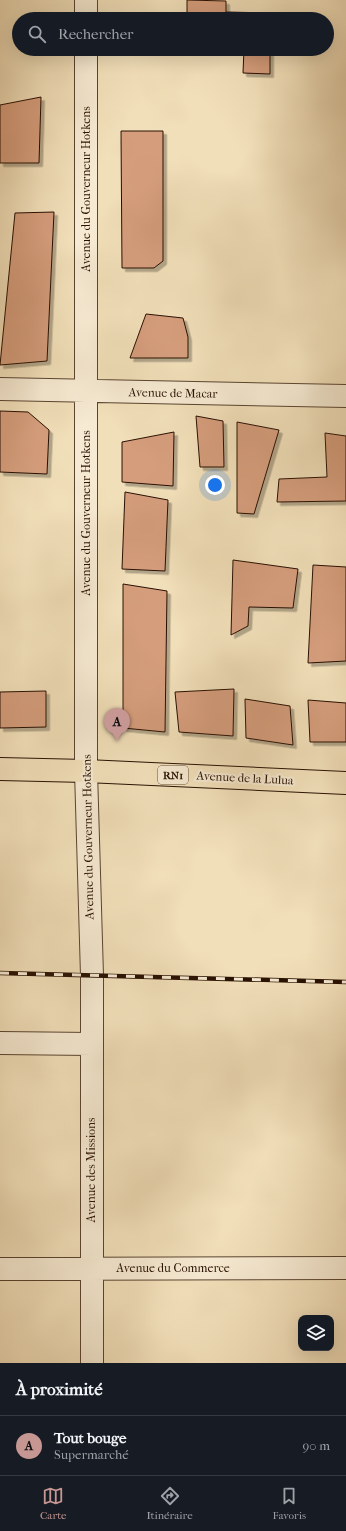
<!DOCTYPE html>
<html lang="fr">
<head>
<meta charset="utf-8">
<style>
	body { margin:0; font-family:"IM FELL French Canon",serif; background:#242831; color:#f1f3f6 }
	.controls { position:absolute; right:12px; bottom:12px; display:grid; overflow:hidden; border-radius:8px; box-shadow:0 4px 16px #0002 }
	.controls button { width:36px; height:36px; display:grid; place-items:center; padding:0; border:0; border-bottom:1px solid #363941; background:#171b24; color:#f1f3f6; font:20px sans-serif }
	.you { position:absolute; left:215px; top:485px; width:14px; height:14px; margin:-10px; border:3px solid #fff; border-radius:50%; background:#1a73e8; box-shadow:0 0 0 6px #1a73e833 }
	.badge { display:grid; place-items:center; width:26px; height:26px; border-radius:50%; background:#c59692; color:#111; font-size:13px; font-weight:700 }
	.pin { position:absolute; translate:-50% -33px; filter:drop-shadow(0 1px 2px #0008) }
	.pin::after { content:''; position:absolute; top:21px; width:14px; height:12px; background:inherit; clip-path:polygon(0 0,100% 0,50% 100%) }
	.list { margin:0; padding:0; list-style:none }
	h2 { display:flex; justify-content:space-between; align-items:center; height:52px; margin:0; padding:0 16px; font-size:17px }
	h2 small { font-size:13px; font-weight:400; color:#9ea1a6 }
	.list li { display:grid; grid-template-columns:26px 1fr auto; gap:12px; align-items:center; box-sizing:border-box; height:60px; padding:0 16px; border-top:1px solid #363941 }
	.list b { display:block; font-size:15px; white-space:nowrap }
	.list p { margin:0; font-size:13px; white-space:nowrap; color:#9ea1a6 }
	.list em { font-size:13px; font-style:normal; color:#9ea1a6 }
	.icon { flex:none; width:22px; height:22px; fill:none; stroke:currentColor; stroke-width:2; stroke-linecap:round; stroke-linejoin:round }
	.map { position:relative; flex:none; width:346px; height:1363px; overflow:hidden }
	.search { position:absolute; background:#171b24; box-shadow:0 4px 16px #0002; left:12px; right:12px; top:12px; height:44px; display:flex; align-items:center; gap:10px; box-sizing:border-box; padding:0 14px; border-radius:22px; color:#9ea1a6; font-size:15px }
	.sheet { height:112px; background:#171b24 }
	nav { display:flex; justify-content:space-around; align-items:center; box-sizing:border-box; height:56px; border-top:1px solid #363941; background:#171b24; font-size:11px; color:#9ea1a6 }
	nav a { display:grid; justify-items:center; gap:2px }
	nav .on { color:#c59692 }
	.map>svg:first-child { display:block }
	.building { fill:#d59d7c; stroke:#281002; filter:url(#shadow) }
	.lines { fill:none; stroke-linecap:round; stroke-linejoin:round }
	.minor-casing { stroke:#5a4430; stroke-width:24 }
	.highway-casing { stroke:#281002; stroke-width:24 }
	.minor { stroke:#f6ead2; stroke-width:22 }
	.highway { stroke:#f1dfb9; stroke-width:22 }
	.rail-casing { stroke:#281002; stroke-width:4.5 }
	.rail { stroke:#f6ead2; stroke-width:3; stroke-dasharray:9; stroke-linecap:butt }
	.labels { text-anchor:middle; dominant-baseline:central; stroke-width:4; stroke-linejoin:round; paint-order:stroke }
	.shield { fill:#f6ead2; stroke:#665140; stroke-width:1 }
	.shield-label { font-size:11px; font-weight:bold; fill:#281002 }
	.street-label { font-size:12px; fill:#281002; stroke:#f6ead2 }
</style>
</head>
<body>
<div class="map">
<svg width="346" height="1363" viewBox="0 0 346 1363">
	<defs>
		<filter id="shadow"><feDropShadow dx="3.5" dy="3.5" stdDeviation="0" flood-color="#0004"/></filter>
	</defs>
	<rect width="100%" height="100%" fill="#f1dfb9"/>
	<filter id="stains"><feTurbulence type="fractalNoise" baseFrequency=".005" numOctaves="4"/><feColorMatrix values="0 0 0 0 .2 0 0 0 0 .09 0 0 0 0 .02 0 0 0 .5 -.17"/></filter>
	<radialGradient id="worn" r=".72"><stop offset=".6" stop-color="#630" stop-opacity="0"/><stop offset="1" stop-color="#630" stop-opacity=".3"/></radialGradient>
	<path class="building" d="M187,0L226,1V12L271,13V19H187Z
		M244,49H270V74L243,73Z
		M41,97L39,163H0V105Z
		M121,131H163V261L154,268H122Z
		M54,212L47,361L0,365L15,213Z
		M146,314L183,318L188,337V358H130Z
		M0,411L28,412L49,430L47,474L0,472Z
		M196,416L223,421L224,467H200Z
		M237,422L279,430L254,514L237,513Z
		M174,432L173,486L122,482V442Z
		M325,433L346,436V501L277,502L279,479L327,477Z
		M125,492L168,500L165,571L122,569Z
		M233,560L298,569L293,608L249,607L248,626L231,635Z
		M313,565L346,567V661L308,663Z
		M123,584L167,591L165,732L123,728Z
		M234,689L233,736L179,732L175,692Z
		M46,691V727L0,728V692Z
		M245,699L290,706L293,745L246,738Z
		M308,700L346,703V742H310Z"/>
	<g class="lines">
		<defs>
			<path id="minor" d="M86,0V19
				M86,49V771L92,976V1363
				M0,389L346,396
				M0,1043L91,1044
				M0,1269L346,1268"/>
			<path id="highway" d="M0,769L86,771L346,783"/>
		</defs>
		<use href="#minor" class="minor-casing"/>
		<use href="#highway" class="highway-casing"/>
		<use href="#minor" class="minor"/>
		<use href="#highway" class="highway"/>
		<defs>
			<path id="rail" d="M0,973L346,982"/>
		</defs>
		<use href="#rail" class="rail-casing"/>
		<use href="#rail" class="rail"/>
	</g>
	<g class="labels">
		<rect class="shield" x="158" y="766" width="30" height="18" rx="3"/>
		<g class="shield-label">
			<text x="173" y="775">RN1</text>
		</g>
		<g class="street-label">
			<text transform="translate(86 189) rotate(-90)">Avenue du Gouverneur Hotkens</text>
			<text transform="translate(173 393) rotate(1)">Avenue de Macar</text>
			<text transform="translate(86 513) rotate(-90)">Avenue du Gouverneur Hotkens</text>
			<text transform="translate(245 778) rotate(3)">Avenue de la Lulua</text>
			<text transform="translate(88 837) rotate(-91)">Avenue du Gouverneur Hotkens</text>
			<text transform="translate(91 1170) rotate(-90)">Avenue des Missions</text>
			<text x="173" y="1268">Avenue du Commerce</text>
		</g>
	</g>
	<rect width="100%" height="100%" filter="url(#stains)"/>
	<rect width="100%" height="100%" fill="url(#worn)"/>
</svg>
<div class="controls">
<button><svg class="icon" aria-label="layers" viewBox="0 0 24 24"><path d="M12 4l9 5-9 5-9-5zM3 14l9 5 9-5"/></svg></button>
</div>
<div class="you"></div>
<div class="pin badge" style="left:117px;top:741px">A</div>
<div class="search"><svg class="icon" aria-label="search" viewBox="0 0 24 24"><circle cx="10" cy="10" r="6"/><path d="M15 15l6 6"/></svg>Rechercher</div>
</div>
<section class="sheet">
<h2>À proximité<small></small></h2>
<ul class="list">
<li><span class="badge">A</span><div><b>Tout bouge</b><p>Supermarché</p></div><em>90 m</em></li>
</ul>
</section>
<nav>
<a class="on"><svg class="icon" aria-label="map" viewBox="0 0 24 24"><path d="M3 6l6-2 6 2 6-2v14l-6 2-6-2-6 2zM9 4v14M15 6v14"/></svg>Carte</a>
<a><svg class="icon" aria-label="directions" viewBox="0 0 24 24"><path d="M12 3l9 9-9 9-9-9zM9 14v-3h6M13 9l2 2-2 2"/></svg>Itinéraire</a>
<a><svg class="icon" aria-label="saved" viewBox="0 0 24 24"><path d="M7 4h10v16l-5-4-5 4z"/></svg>Favoris</a>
</nav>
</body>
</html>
